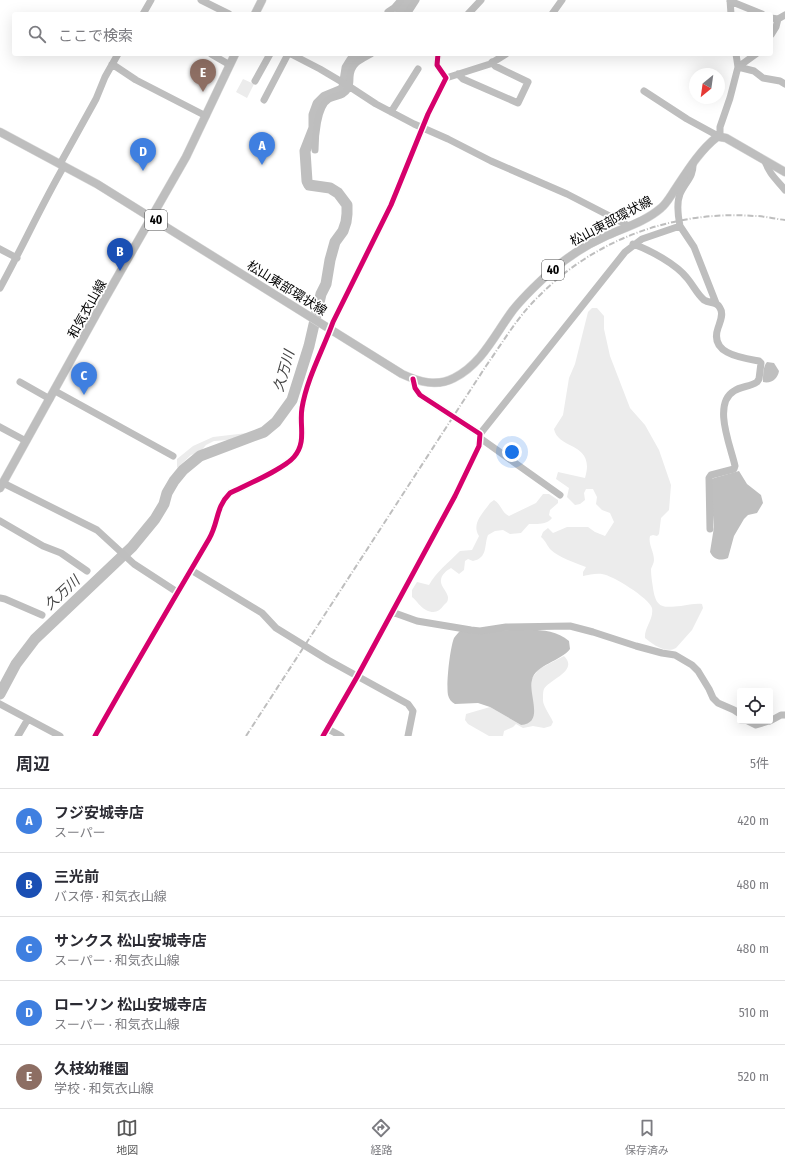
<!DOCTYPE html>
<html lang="ja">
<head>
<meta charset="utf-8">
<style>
	body { margin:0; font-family:"Fira Sans Condensed","Noto Sans JP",sans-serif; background:#f7f7f7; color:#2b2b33 }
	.controls { position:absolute; right:12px; bottom:12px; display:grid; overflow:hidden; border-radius:4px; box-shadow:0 4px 16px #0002 }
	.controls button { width:36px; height:36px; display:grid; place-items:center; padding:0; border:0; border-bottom:1px solid #e1e1e2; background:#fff; color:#2b2b33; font:20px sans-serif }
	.compass { position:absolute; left:689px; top:68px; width:36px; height:36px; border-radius:50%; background:#fff; box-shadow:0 4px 16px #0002; rotate:209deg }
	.you { position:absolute; left:512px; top:452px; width:14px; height:14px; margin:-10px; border:3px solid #fff; border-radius:50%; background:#1a73e8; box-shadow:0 0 0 6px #1a73e833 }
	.badge { display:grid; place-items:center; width:26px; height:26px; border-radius:50%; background:#595959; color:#fff; font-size:13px; font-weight:700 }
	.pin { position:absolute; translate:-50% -33px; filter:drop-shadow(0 1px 2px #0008) }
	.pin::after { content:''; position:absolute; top:21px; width:14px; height:12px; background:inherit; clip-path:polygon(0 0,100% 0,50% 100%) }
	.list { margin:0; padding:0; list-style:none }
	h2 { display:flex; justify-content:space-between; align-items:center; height:52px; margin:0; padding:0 16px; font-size:17px }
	h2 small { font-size:13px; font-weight:400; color:#7c7c81 }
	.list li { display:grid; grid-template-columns:26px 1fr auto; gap:12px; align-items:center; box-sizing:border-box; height:64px; padding:0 16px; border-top:1px solid #e1e1e2 }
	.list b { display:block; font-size:15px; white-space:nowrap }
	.list p { margin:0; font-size:13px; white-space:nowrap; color:#7c7c81 }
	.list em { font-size:13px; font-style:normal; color:#7c7c81 }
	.icon { flex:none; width:22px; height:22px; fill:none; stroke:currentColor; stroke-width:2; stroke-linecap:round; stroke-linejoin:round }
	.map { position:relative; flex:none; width:785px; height:736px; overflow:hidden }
	.search { position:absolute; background:#fff; box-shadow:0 4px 16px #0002; left:12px; right:12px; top:12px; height:44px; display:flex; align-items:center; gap:10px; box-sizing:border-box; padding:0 14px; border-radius:4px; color:#7c7c81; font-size:15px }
	.sheet { height:372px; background:#fff }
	nav { display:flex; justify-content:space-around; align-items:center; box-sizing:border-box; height:56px; border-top:1px solid #e1e1e2; background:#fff; font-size:11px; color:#7c7c81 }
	nav a { display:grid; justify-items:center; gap:2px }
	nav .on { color:#595959 }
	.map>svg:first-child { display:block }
	.green { fill:#ececec }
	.water { fill:#bfbfbf }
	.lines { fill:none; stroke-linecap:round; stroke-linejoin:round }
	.river { stroke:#bfbfbf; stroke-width:11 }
	.major-casing { stroke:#dbdbdb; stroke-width:9 }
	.minor { stroke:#bebebe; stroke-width:7 }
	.major { stroke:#bebebe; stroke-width:8 }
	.rail { stroke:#bebebe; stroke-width:2; stroke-dasharray:6 2 1 2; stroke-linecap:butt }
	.cycleway-casing { stroke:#fff; stroke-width:8 }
	.cycleway { stroke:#d6006c; stroke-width:5 }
	.labels { text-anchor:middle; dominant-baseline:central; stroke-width:3.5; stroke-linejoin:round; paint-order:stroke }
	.shield { fill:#fff; stroke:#4c4c4c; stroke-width:1 }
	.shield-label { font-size:12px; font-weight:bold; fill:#000 }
	.street-label { font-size:13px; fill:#000; stroke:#fff }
	.water-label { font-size:14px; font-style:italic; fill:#444; stroke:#fff }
</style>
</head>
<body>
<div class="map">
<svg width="785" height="736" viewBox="0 0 785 736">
	<rect width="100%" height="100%" fill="#fff"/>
	<path class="green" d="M243,79L254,84L247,98L236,92Z
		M592,308H597L604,316V329L610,356L630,408L645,425L659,450L671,485L669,510L661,518L659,534L657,536L653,535L650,536C648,544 654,551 654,560C654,563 652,566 651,569C651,575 652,582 653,588C656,608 662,608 681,606C688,605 696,603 702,604L703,608L692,630L676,648C666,654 652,644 645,638C644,628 654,619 652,608C649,598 612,575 602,574C596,573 589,575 583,576V572L586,567C576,563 558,557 551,550C547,546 546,541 541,537L543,532L548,528L553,533L567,527H588L595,532L605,536L614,522L610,513L602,510L596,504L597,497L593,489H586L584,493L585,500L580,504L575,505L567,497L569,488L556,479L558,472L585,478C596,442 558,450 554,429L563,415L569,378L575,364L588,312Z
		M247,433L229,440L214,441L206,445L200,452L191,455L177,468V459L193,446L213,437Z
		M543,494H549L558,500V503L550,510L549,515L552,518C547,525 537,524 529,524L521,533L510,534L503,530L495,531L488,535C484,545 488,558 473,561L468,559L465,561L464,570L459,574L451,568C447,570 441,575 441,580C440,586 447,591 448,597C448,602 447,602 444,605C439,612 434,614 426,610C420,607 417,601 412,597V590L417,582L429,585C436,572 449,562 460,551L472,550L479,536C471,524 483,513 490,503L494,500C501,504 502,513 509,516L536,503Z
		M564,656C579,671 550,679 544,689C543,691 543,696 543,699C542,705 550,715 553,722L551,726L544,728L533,726L523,728L516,724L513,727L504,731L503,736H489L468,724L465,720L466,714L490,707L521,725L531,689L532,678L539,669Z"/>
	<path class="water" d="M767,362L774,363L779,371C778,378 772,384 763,382C763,376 763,366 767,362Z
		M739,471L747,484L761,495L763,503L757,513L748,515L744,519L734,536L728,558C720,561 714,560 710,552L714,527L710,480L714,478Z
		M510,630C531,630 553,627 569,641L570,649C561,661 535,665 532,680C528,695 545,723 521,725L490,707L478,703L455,704C451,702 449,699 448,695C446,684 450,648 454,638C456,635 458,633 460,631Z"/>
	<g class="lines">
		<path class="river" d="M400,14L408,0
			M0,694L16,664L35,639L132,547L155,519L164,504L167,493L174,481L183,470L200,456L264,432L276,422L292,400L309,346L321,294L326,284L330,260L335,242L343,231L346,222L347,214V205L338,193L330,188L309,185L307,181L305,151L314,128V115L318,104L325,97L342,90L344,87L347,68L352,60L363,54"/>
		<defs>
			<path id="major" d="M255,14L262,0
				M0,132L97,184L402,374C419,382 437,387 454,378C482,364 495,334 513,310C524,296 536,285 549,273C566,258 584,246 604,237C623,228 645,222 661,208C666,204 670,197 674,191C686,173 699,151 717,137H720L726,138L785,172
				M0,488L103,302L186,157L235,54"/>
		</defs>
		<use href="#major" class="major-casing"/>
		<path class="minor" d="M201,0L229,14
			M730,0L731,14
			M730,1L762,14
			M388,12L394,8L401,0
			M143,14L151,0
			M407,14L416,0
			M468,14L481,0
			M552,14L562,0
			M771,18L778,19L785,15
			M771,35L776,27L778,19
			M211,54L230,65
			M291,54L320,69L347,85L376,104L414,124L448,139L491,161L567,194L629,226
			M112,64L136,80L206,116
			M738,67L754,71L763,78L780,81L785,84
			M738,67L756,54
			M458,74L463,79L518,103L528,82L495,66L492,62
			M446,78L490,64L506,54
			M255,81L270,54
			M644,91L687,119L720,137V127L730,98L738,67L736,54
			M264,100L288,54
			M391,112L418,69
			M315,150C315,137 317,106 329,99C336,95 343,97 348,89C350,86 350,81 350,77C351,63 360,60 371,54
			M765,161C769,174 777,180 785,190
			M60,164L96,99L105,77L118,54
			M680,226L694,247L716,303
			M633,244C650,250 676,264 687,278C693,285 697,294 704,300C710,304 717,301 720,308C724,314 720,322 718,328C709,354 742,358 759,361L761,363L759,379L757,382C750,387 741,386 734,391C712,404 731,447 735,466L734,469L711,475L709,478L710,529
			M0,249L17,258
			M0,288C22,248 41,206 64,166
			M20,382L50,399
			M55,391L173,456
			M0,427L26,441
			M480,434L625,252L642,239L680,226C678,216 676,204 680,194C685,182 694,177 693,163
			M480,438L560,495
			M3,483L97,530L134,564L177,592
			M0,521L43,546L61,553L87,571
			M191,570L262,613L276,628L328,660L408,704L413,711L408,736
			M0,598L5,599L42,615
			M392,612L417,621L471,630L480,631L506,627L570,626L593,632L636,646L662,653L675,655L692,665L698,671L709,689L713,698L718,703L734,710L740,714
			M0,704L60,736
			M748,721L756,725L769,721
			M770,721L781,715H785
			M328,729L341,736
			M18,736L28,719
			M95,736C132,670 171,604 209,539C219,522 215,508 230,493C246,485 284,469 294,457C307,442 299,425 302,408C307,378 323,350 333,322L391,205L428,114L446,78L437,65L438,54
			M323,736L357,677L455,496L479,446L480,434L420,395L415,388L413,379"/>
		<use href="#major" class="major"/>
		<path class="rail" d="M246,736L486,366C503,342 518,316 539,296C595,239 675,210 755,216C765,216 775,219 785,220"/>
		<defs>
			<path id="cycleway" d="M95,736C132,670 171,604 209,539C219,522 215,508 230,493C246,485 284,469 294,457C307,442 299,425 302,408C307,378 323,350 333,322L391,205L428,114L446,78L437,65L438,54
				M323,736L357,677L455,496L479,446L480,434L420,395L415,388L413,379"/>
		</defs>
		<use href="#cycleway" class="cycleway-casing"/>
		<use href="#cycleway" class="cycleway"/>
	</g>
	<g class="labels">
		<g class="shield">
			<rect x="145" y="210" width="22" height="20" rx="3"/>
			<rect x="542" y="260" width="22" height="20" rx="3"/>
		</g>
		<g class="shield-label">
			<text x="156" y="220">40</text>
			<text x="553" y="270">40</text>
		</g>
		<g class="street-label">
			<text transform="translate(611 221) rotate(-28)">松山東部環状線</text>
			<text transform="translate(287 288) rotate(32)">松山東部環状線</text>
			<text transform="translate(87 309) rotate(-61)">和気衣山線</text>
		</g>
		<g class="water-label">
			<text transform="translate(284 371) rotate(-74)">久万川</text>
			<text transform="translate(62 593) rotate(-43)">久万川</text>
		</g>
	</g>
</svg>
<div class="controls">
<button><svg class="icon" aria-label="locate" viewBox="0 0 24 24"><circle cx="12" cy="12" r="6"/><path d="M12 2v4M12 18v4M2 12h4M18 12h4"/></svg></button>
</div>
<svg class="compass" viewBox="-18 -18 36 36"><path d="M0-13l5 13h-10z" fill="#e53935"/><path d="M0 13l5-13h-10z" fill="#7c7c81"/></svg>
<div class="you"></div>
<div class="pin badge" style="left:262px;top:165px;background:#3f7fe0">A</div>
<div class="pin badge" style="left:120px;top:271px;background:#1a4fb4">B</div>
<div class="pin badge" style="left:84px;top:395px;background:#3f7fe0">C</div>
<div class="pin badge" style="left:143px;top:171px;background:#3f7fe0">D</div>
<div class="pin badge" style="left:203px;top:92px;background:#8d6e63">E</div>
<div class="search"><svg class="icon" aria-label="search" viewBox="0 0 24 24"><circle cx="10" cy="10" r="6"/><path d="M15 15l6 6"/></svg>ここで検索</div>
</div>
<section class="sheet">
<h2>周辺<small>5件</small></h2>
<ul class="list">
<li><span class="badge" style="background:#3f7fe0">A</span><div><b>フジ安城寺店</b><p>スーパー</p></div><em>420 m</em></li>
<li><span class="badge" style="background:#1a4fb4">B</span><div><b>三光前</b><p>バス停 · 和気衣山線</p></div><em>480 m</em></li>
<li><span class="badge" style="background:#3f7fe0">C</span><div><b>サンクス 松山安城寺店</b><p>スーパー · 和気衣山線</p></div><em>480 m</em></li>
<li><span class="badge" style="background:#3f7fe0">D</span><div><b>ローソン 松山安城寺店</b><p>スーパー · 和気衣山線</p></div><em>510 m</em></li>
<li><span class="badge" style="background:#8d6e63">E</span><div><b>久枝幼稚園</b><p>学校 · 和気衣山線</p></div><em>520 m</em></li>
</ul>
</section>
<nav>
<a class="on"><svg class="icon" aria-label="map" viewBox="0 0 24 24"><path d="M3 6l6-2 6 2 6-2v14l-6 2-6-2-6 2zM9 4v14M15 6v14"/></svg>地図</a>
<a><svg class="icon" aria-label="directions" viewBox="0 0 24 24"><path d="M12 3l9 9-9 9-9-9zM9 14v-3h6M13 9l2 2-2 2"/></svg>経路</a>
<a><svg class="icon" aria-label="saved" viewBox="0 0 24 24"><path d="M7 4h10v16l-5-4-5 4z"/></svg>保存済み</a>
</nav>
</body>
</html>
